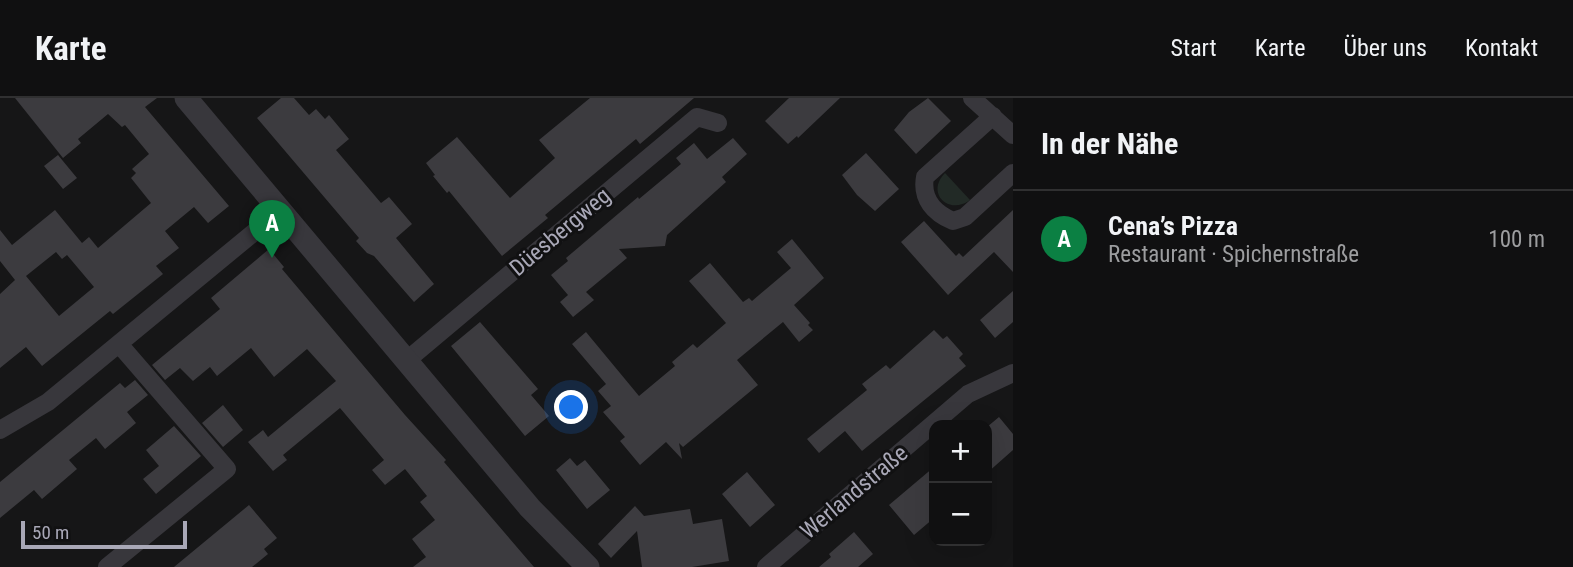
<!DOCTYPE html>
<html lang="de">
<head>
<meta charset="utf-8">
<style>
	body { margin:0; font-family:"Roboto Condensed",sans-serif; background:#1e1e1f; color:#f1f3f6 }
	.controls { position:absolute; right:21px; bottom:21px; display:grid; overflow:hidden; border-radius:14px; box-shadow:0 7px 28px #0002 }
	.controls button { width:63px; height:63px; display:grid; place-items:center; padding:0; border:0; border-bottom:2px solid #303031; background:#101011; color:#f1f3f6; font:35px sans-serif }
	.scale { position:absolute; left:21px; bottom:18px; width:166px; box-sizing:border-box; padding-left:7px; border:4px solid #a9a8b7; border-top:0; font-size:19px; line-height:24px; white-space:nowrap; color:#a9a8b7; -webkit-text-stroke:5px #111112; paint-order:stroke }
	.you { position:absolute; left:572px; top:310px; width:24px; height:24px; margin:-18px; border:5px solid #fff; border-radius:50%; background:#1a73e8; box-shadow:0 0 0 10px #1a73e833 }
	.badge { display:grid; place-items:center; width:46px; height:46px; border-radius:50%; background:#0b8043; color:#fff; font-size:23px; font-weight:700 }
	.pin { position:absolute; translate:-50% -58px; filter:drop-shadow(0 2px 4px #0008) }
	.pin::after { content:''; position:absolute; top:37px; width:24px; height:21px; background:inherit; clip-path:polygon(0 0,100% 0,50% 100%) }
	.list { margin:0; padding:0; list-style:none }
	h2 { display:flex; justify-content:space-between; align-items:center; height:91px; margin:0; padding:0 28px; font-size:30px }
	h2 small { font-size:23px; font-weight:400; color:#9c9d9f }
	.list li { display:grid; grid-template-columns:46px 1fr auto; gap:21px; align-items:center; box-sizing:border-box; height:98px; padding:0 28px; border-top:2px solid #303031 }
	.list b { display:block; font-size:26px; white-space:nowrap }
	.list p { margin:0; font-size:23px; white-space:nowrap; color:#9c9d9f }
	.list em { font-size:23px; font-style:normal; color:#9c9d9f }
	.map { position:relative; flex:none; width:1013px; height:469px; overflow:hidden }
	header { display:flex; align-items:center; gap:42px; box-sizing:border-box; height:98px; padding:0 35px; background:#101011; border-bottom:2px solid #303031 }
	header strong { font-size:33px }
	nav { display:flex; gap:38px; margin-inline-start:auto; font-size:24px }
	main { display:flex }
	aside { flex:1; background:#101011 }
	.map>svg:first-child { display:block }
	.green { fill:#222a26 }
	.building { fill:#3c3b3f; fill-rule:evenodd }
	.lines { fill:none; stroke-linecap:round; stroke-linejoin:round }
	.minor { stroke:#38373c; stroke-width:18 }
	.tertiary { stroke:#38373c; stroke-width:23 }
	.labels { text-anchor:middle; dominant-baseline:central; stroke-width:6; stroke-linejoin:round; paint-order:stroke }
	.street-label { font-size:23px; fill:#a9a8b7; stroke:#111112 }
</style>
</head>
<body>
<header>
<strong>Karte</strong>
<nav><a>Start</a><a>Karte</a><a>Über uns</a><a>Kontakt</a></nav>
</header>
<main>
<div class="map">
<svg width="1013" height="469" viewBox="0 0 1013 469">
	<rect width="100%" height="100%" fill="#161617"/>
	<path class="green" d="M945,75L970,102C949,118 925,95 945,75Z"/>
	<path class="building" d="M15,0H157L145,9L229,108L208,125L194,109L165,133L179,150L156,168L163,176L113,216L110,213L42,268L26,249L0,270V196L15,182L0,163V132L12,147L55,112L82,145L89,139L98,150L151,105L131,80L136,75L132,71L149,56L125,27L122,29L108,16L78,41L81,45L63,60ZM56,154L62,161L67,157L94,189L59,218L26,178Z
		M281,0H294L309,17L316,11L325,21L329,17L349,41L336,52L381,105L389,99L412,126L396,140L434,186L414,204L374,158L367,155L356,143L359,140L257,20Z
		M590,0H694L640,46L636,41L545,117L548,120L502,158L449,93L447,95L433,78L435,77L426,65L457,39L510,100L555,60L539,42Z
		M789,0H840L798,40L797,38L788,46L765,23Z
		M928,0L951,23L916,56L894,32L909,14Z
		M733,40L747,56L722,79L726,84L667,137L665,148L619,151L627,160L586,194L594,202L573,219L560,204L568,197L551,177L568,163L566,160L638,99L639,101L681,66L676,60L694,45L707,61Z
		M866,55L899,91L875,113L857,97L842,77Z
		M58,57L77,80L63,91L44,68Z
		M1013,112V174L994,154L948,197L901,144L924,123L956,158L959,155L963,159Z
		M792,141L824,180L794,207L810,225L808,227L813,232L799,244L783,224L737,262L758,287L683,349L679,345L682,361L666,344L640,367L620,343L625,339L603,314L611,308L598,293L606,286L572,246L586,234L639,298L675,268L672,264L693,246L697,250L726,225L689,183L710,165L743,204L749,200L752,203L791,170L777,154Z
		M269,151L284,169L282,171L405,317L446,362L444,364L534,469H413L426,459L412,441L435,422L420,404L427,398L405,371L385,387L372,372L384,362L340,310L283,357L287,362L273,373L248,344L263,332L268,339L336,283L307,251L274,279L251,250L217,278L210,269L193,283L180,270L165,282L152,267L220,211L211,200Z
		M1013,193V224L995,240L980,222Z
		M480,224L538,291L531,297L549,318L525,338L451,248Z
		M934,232L943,241L947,238L963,256L959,260L966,268L862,353L845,333L819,355L807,341L867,292L862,286L886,267L890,271Z
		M135,282L148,297L127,314L136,325L105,351L96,340L69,362L77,371L42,401L34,392L0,420V384L120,285L125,290Z
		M223,307L243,332L223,349L202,325Z
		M999,319L1013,336V352L987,375V329Z
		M174,328L201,358L156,396L143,381L159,368L146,352Z
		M570,360L577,368L585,362L610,392L587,411L556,372Z
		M934,369V420L914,437L889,407Z
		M747,374L775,407L750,429L722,396Z
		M249,407L277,440L264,451L268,456L252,469H174Z
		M635,408L644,418L690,411L693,426L722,421L729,463L692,469H642L637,433L611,460L598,446Z
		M854,434L873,456L858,469H819L831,459L829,456Z"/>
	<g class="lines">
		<path class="minor" d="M972,0L1013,37
			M993,18L925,79C921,101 934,115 953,123L965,119L1013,75
			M406,263L697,19L718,25
			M0,332L48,304L281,112
			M107,469L227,371L119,246
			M766,469L968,296L1013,275"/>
		<path class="tertiary" d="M186,0L530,410L588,469"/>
	</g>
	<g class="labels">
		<g class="street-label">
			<text transform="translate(560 134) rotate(-40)">Düesbergweg</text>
			<text transform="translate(854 394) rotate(-40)">Werlandstraße</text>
		</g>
	</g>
</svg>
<div class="controls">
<button>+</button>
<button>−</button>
</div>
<div class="scale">50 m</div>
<div class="you"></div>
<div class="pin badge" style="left:272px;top:160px">A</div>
</div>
<aside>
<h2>In der Nähe<small></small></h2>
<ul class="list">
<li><span class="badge">A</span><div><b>Cena’s Pizza</b><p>Restaurant · Spichernstraße</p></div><em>100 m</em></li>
</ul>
</aside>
</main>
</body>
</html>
